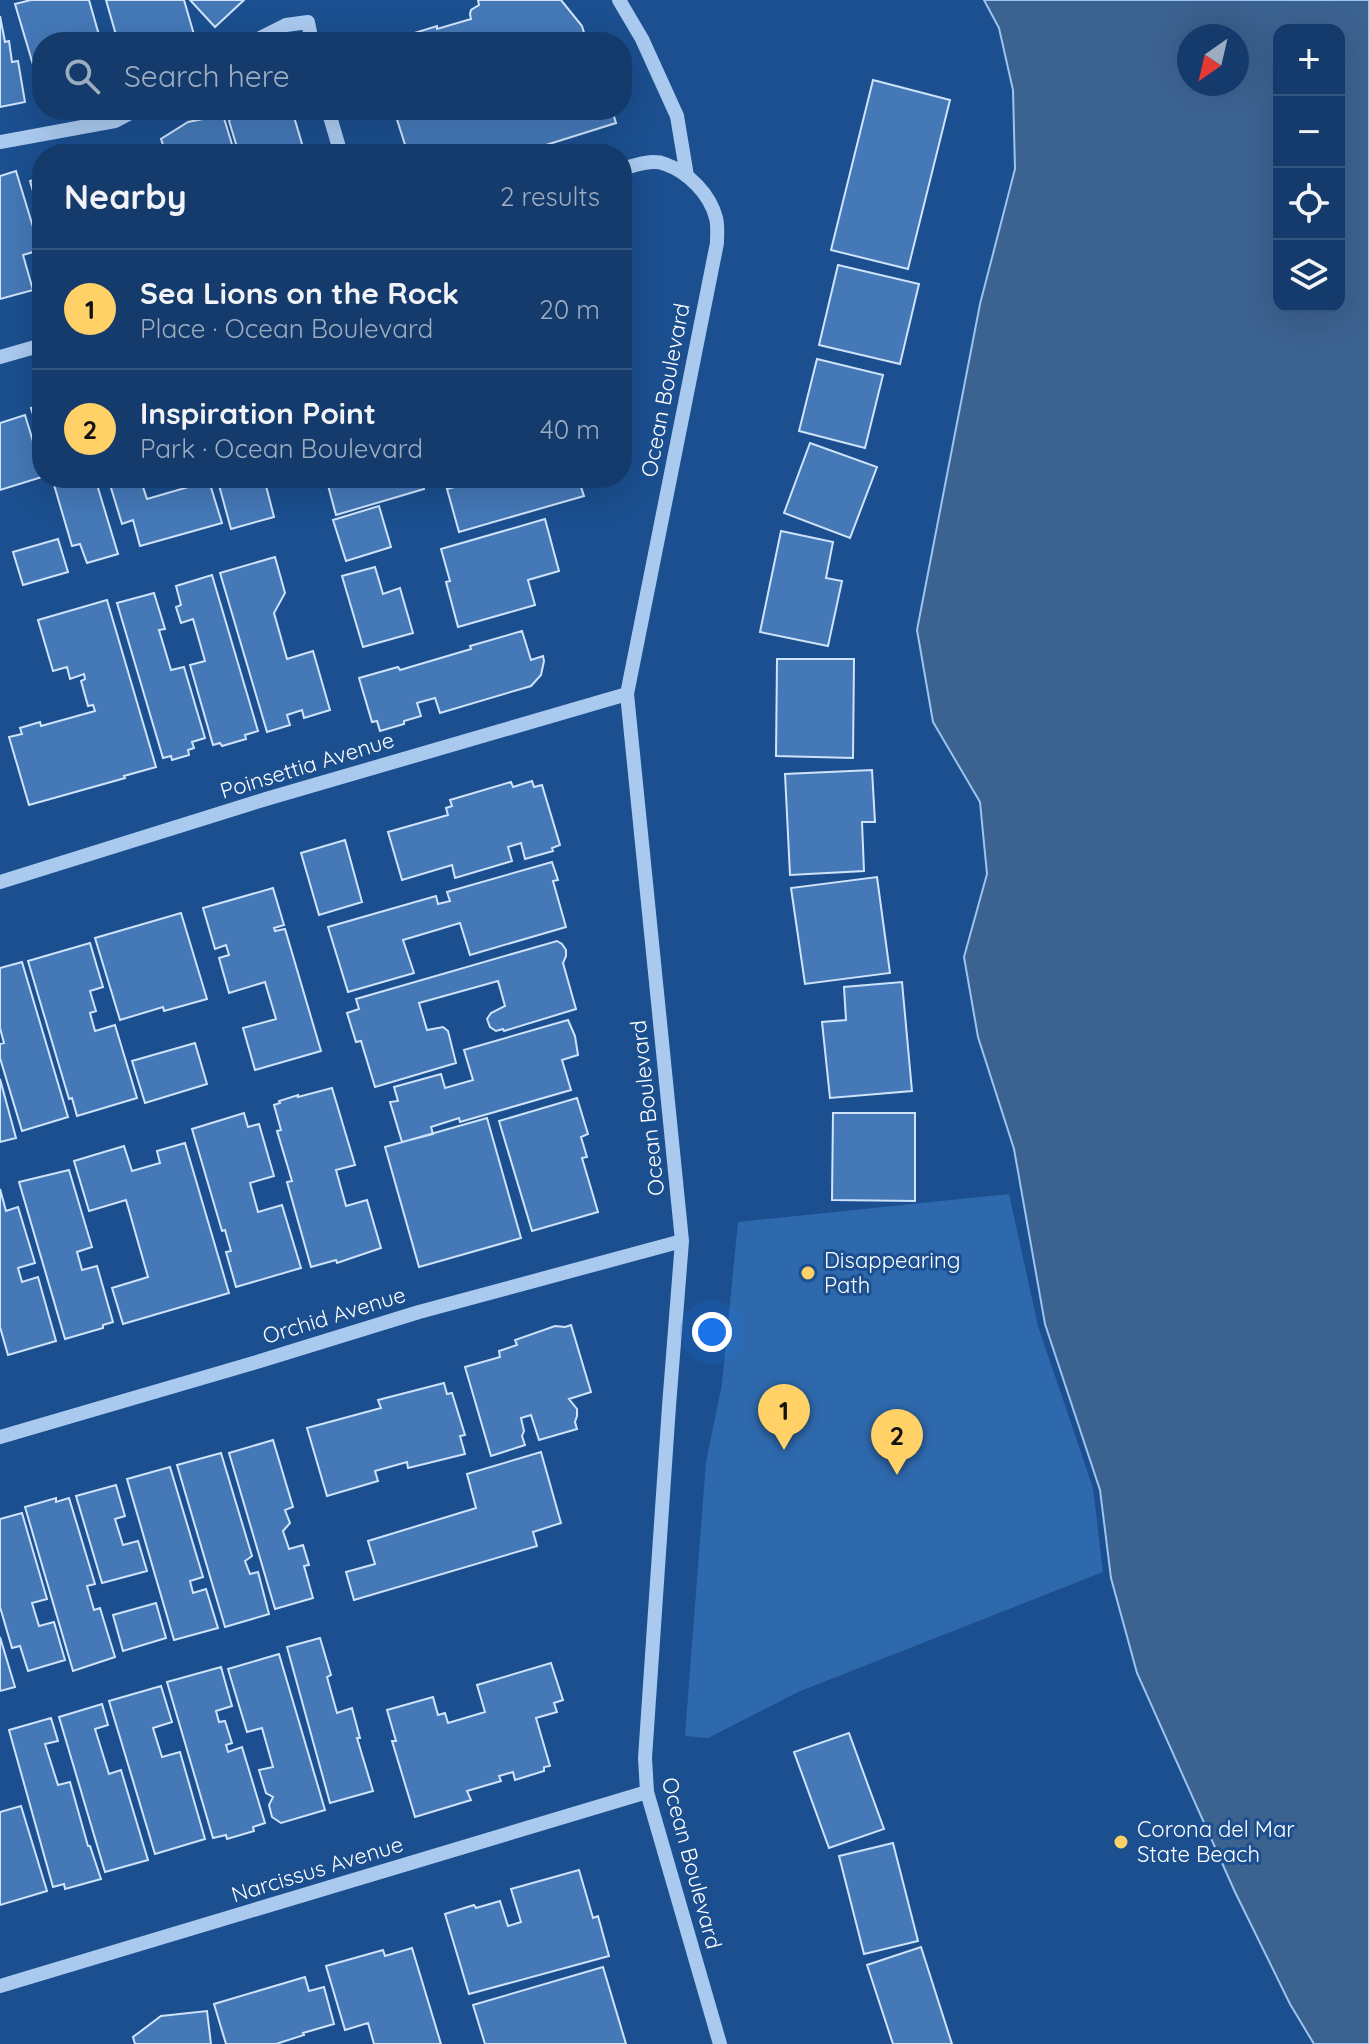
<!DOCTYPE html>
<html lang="en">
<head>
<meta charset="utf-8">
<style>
	body { margin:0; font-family:Quicksand,sans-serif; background:#214673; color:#f1f3f6 }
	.controls { position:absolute; right:24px; top:24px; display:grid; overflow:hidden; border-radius:16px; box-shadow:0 8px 32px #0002 }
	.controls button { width:72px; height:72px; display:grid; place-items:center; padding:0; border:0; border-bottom:2px solid #33557e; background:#143b6b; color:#f1f3f6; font:40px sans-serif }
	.compass { position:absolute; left:1177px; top:24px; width:72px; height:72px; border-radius:50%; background:#143b6b; box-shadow:0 8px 32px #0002; rotate:214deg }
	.you { position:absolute; left:712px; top:1332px; width:28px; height:28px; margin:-20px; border:6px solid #fff; border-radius:50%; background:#1a73e8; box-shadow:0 0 0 12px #1a73e833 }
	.badge { display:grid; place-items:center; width:52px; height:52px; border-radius:50%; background:#ffd166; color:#111; font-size:26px; font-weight:700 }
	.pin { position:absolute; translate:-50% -66px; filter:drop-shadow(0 2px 4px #0008) }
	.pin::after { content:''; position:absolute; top:42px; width:28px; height:24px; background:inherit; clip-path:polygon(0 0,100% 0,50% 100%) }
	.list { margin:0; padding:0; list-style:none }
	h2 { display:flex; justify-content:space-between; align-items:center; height:104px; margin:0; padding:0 32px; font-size:34px }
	h2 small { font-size:26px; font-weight:400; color:#9dadc1 }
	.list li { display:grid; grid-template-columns:52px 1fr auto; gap:24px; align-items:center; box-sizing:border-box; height:120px; padding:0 32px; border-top:2px solid #33557e }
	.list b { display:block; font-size:30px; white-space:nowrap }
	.list p { margin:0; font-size:26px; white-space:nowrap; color:#9dadc1 }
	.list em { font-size:26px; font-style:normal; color:#9dadc1 }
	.icon { flex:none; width:44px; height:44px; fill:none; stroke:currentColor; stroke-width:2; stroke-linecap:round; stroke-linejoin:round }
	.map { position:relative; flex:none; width:1369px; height:2044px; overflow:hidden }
	.search { position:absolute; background:#143b6b; box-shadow:0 8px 32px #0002; left:32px; top:32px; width:600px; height:88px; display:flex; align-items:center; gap:20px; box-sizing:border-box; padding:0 28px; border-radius:32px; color:#9dadc1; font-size:30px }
	.panel { position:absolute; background:#143b6b; box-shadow:0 8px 32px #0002; left:32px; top:144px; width:600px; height:344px; border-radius:32px }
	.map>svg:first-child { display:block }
	.green { fill:#2e69ad }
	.water { fill:#3c6290; stroke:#9cc4f0; stroke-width:2; fill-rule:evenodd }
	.building { fill:#4478b7; stroke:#cfe3fa; stroke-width:2 }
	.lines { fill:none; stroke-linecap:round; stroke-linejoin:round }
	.minor { stroke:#a9c9ee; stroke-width:14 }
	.poi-dot { fill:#ffd166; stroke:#1b4f8f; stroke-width:3 }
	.labels { text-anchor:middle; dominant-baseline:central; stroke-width:6; stroke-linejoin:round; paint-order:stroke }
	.street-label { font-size:22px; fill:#fff; stroke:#1b4f8f }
	.poi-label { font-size:22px; fill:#fff; stroke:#1b4f8f; text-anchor:start }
</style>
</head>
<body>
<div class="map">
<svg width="1369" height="2044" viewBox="0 0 1369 2044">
	<rect width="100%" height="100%" fill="#1b4f8f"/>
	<path class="green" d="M1009,1194L1038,1326L1093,1488L1103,1572L798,1692L708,1738L685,1736L706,1462L722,1384L738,1222Z"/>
	<path class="water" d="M984,0H1369V2044H1314L1290,2004L1235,1892L1137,1673L1111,1578L1100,1490L1045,1324L1014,1149L978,1037L964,957L987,874L980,802L933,722L917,630L980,304L1015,169L1013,90L999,28ZM1279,30H1339V306H1279ZM1189,36H1237V84H1189Z"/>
	<path class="building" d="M31,0H89L101,42H42V95L15,4Z
		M106,0H184L195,38L182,42H118Z
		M190,0H244L215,27Z
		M478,0H561L582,26L585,36L564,42H396L395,39L437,26V29L471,19L470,14L471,10L479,5Z
		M0,16L5,42L9,41L12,62L18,61L25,102L0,107Z
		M873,80L950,100L908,269L831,250Z
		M240,110H292L305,154H239L229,121L236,111Z
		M394,110H612L616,123L530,150L531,154H408Z
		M223,115L235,154H166L161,139L188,122Z
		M16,171L40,250L23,255L33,290L0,299V176Z
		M42,178V222L30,181Z
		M838,265L919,284L900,364L819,345Z
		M817,359L883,375L865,448L799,431Z
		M42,405V444L31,408Z
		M25,415L42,471V477L0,490V423Z
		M810,443L877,467L850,538L784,513Z
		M52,478H95L118,554L87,563L80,544L72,546Z
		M108,478H140L147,499L209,481L222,523L140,546L133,520L122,524Z
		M217,478H264L274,517L231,529Z
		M326,478H420L424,489L336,515Z
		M486,478H578L584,496L459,532L447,489Z
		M379,506L391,547L346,561L333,520Z
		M545,519L559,571L528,580L535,605L458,627L446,582L450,581L441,549Z
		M781,531L833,542L826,578L842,581L828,646L760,632Z
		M58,539L68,572L23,585L13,552Z
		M275,557L285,593L274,613L287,659L313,651L330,710L304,718L302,710L287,715L290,725L267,732L220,573Z
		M375,567L383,594L400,588L413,633L363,647L342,576Z
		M212,575L258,731L245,735L246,739L222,746L220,743L213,745L190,665L205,661L193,619L181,623L176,607L181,605L176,586Z
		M154,593L165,629L159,630L171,670L184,667L205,738L192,742L194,748L188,750L189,755L172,760L171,756L163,758L117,603Z
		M107,600L156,767L124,776L125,778L29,805L9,737L22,734L20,728L40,722L41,726L95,711L93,705L88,706L81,681L85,679L84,674L70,679L67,667L53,671L38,620Z
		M522,631L531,660L543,656L544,661L541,675L531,686L440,713L435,698L417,703L421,716L404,721V724L380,731L377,721L372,722L359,678L398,667L400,670L471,649L470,646Z
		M777,659H854L853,758L776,756Z
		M872,770L875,822H862L864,871L790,875L785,774Z
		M532,781L534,787L542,785L560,845L552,848L553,851L525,859L521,843L508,847L512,861L455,878L452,865L402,880L388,832L448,815L446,808L452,806L450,800L511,782L513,787Z
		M345,840L362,902L319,915L301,853Z
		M552,862L558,880L553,881L566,927L470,955L460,923L403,940L414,973L348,992L328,927L436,896L438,904L450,901L447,892Z
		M877,877L890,973L805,984L791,888Z
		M273,888L284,925L274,928L275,931L285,929L321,1051L255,1070L243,1028L276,1019L265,982L229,993L219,958L229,955L226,945L215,949L203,908Z
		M181,913L207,999L164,1011L163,1007L120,1020L95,938Z
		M557,941L562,944L566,950V956L563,963L576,1009L504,1031L503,1029L496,1031L490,1027L487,1019L491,1013L505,1006L498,981L419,1003L427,1030L443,1027L448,1031L456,1063L375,1087L361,1041L356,1042L347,1013L359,1009L356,999Z
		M90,943L103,987L90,991L96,1011L90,1013L95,1031L115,1025L137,1098L77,1116L72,1098L69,1099L28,961Z
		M22,962L68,1117L22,1131L0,1058V1044L4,1043L0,1028V968Z
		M902,982L912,1091L830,1098L822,1022L846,1020L844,987Z
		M568,1020L575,1036L578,1055L562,1060L571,1090L460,1122L459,1118L431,1127L433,1134L402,1142L390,1102L398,1101L394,1087L441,1074L445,1088L473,1080L464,1050Z
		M195,1043L207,1084L145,1103L132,1061Z
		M0,1079L16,1138L0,1142Z
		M332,1088L355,1165L336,1170L346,1206L367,1200L381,1248L337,1263L336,1260L311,1267L287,1182L292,1181L277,1131L281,1130L274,1105L280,1103L279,1101L298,1095V1097Z
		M577,1098L588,1134L581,1137L587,1157L582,1158L598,1212L532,1231L499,1121Z
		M244,1113L248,1127L259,1124L274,1176L250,1183L258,1212L282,1205L301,1268L236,1287L226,1252L231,1251L225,1230L222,1231L192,1129Z
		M833,1113H915V1201L832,1200Z
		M487,1118L521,1238L419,1267L385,1147Z
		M185,1143L229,1293L123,1324L112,1288L148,1277L126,1200L89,1211L74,1161L124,1146L132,1171L160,1163L157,1151Z
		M69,1170L92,1247L77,1252L82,1270L97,1266L113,1322L103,1325V1328L65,1339L19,1182Z
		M0,1189L6,1211L18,1207L35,1263L18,1268L22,1282L38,1277L56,1341L8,1355L0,1327Z
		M571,1325L591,1392L569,1399L577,1409V1416L575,1422L577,1429L539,1440L531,1415L521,1418L524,1431L522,1436L525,1445L491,1456L465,1367L500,1357L499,1351L517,1345L515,1340L555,1326L565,1327Z
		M444,1383L447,1394L452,1393L465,1435L460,1436L465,1454L408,1468L407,1462L375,1471L378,1481L327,1496L307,1428L381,1408L378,1400Z
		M273,1440L293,1507L285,1510L290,1523L283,1531L289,1549L303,1545L309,1565L304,1566L313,1598L275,1609L229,1453Z
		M541,1452L561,1523L533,1532L537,1546L354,1600L346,1572L375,1564L368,1541L476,1508L467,1474Z
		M221,1453L252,1556L245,1561L250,1574L258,1572L269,1614L225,1627L177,1465Z
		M170,1467L203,1577L190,1581L193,1593L206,1589L218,1628L174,1640L127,1479Z
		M116,1485L125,1516L115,1519L123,1545L138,1541L147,1571L102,1583L76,1496Z
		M56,1498V1502L69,1498L95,1584L87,1586L94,1610L100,1608L115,1657L73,1671L25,1507Z
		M22,1513L47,1599L32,1603L39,1626L54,1622L65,1660L28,1671L20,1646L12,1648L0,1607V1519Z
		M156,1603L166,1638L123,1651L113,1615Z
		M0,1637L15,1687L0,1691Z
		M320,1638L331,1675L327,1677L337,1713L352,1708L360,1738H357L373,1791L330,1803L287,1647Z
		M279,1654L325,1810L281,1823L272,1817L269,1805L273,1797L266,1793L259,1770L273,1767L262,1728L247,1732L228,1669Z
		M551,1663L563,1700L554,1703L557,1712L536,1718L550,1766L544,1767V1771L515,1780L513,1772L499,1776L501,1781L467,1791L471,1800L415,1817L392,1741H396L387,1710L433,1697L438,1715L445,1713L448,1723L485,1712L477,1685Z
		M221,1667L232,1706L216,1711L219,1722L225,1721L232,1743L226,1745L228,1752L242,1747L265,1823L253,1827L254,1831L227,1839L226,1835L213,1838L167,1682Z
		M161,1686L172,1722L153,1728L162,1757L180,1752L205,1839L155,1854L109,1701Z
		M102,1704L108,1725L95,1729L109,1774L121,1770L148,1860L105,1872L59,1717Z
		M51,1718L58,1741L45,1744L58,1785L70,1782L88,1846H90L101,1879L65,1889L64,1884L53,1887L9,1730Z
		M849,1733L884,1829L829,1848L794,1752Z
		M21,1806L47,1891L0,1905V1812Z
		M893,1843L918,1941L864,1954L839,1856Z
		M579,1870L593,1918L598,1916L609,1956L469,1994L445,1914L474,1905L476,1908L500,1901L508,1926L521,1922L511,1889Z
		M921,1947L952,2044H893L867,1965Z
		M412,1948L441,2044H374L368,2023L345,2030L326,1966L383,1950L385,1956Z
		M603,1967L626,2044H485L473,2005Z
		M305,1977L309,1991L324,1987L334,2024L303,2033L304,2035L276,2044H226L214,2004Z
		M207,2011L211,2044H135L133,2037L161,2016Z"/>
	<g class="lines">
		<path class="minor" d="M619,0L642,39L677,116L687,176
			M252,42L286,25L308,22L312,42
			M328,110L341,154
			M0,142L115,121L136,110
			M622,169C635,165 652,159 665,164C688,172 710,194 716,218C718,225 717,235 717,243L627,694L682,1241L669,1406L645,1758L647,1792L720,2044
			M0,357L42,345
			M0,882L266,799L627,694
			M0,1437L260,1361L419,1312L682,1241
			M0,1986L647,1792"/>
	</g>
	<g class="poi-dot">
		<circle cx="808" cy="1273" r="8"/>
		<circle cx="1121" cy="1842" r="8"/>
	</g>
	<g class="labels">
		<g class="street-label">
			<text transform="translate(665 390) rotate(-79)">Ocean Boulevard</text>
			<text transform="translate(307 765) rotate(-17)">Poinsettia Avenue</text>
			<text transform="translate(647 1108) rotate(-96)">Ocean Boulevard</text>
			<text transform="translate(334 1315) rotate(-17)">Orchid Avenue</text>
			<text transform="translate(692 1863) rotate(75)">Ocean Boulevard</text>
			<text transform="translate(317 1869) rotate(-17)">Narcissus Avenue</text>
		</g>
		<g class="poi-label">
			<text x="824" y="1260">Disappearing<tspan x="824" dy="25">Path</tspan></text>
			<text x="1137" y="1829">Corona del Mar<tspan x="1137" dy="25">State Beach</tspan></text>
		</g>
	</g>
</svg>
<div class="controls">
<button>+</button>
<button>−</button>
<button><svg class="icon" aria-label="locate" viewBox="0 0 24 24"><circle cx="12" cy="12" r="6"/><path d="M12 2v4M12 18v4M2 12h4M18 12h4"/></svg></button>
<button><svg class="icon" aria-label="layers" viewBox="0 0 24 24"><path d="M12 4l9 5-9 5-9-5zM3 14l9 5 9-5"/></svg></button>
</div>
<svg class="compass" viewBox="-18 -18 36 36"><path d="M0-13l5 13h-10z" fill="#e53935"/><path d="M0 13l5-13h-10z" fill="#9dadc1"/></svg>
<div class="you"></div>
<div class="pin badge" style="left:784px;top:1450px">1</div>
<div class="pin badge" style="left:897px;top:1475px">2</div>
<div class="search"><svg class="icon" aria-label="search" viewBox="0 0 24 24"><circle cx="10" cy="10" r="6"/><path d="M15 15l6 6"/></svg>Search here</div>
<section class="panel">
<h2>Nearby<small>2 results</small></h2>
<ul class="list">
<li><span class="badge">1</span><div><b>Sea Lions on the Rock</b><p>Place · Ocean Boulevard</p></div><em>20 m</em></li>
<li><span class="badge">2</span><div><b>Inspiration Point</b><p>Park · Ocean Boulevard</p></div><em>40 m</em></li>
</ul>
</section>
</div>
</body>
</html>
